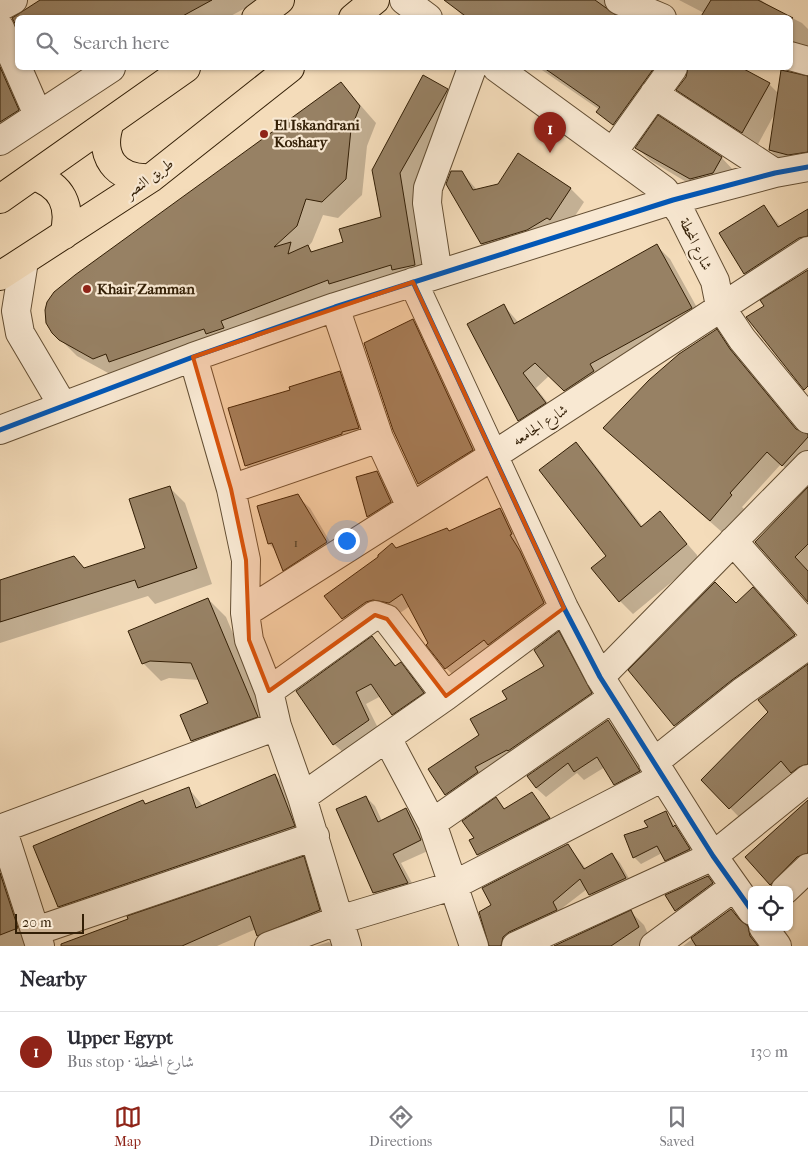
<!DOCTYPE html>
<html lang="en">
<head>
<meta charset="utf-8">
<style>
	body { margin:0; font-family:"IM FELL French Canon",Amiri,serif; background:#f2f2f3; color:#2b2b33 }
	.controls { position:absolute; right:15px; bottom:15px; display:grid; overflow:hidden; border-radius:8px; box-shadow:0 1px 4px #0004 }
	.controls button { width:45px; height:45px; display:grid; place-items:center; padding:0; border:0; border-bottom:1px solid #e1e1e2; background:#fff; color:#2b2b33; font:25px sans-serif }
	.scale { position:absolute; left:15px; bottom:12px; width:69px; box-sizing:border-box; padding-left:5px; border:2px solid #331f06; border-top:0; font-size:14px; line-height:18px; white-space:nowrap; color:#331f06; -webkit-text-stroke:4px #f8e8d2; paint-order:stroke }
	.you { position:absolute; left:346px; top:540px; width:18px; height:18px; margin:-12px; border:4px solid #fff; border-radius:50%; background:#1a73e8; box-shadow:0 0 0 8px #1a73e833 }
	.badge { display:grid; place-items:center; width:32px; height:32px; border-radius:50%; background:#8f2418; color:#fff; font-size:16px; font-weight:700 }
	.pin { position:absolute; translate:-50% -41px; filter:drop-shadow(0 1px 2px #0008) }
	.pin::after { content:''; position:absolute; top:26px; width:18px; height:15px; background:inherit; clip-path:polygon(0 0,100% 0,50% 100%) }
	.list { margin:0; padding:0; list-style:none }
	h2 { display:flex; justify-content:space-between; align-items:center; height:65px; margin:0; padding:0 20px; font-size:21px }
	h2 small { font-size:16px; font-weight:400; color:#7c7c81 }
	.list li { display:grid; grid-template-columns:32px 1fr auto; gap:15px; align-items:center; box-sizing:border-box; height:80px; padding:0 20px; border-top:1px solid #e1e1e2 }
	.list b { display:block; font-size:19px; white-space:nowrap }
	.list p { margin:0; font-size:16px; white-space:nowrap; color:#7c7c81 }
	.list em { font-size:16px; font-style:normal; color:#7c7c81 }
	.icon { flex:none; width:28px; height:28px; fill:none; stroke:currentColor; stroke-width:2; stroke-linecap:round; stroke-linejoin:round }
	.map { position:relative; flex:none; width:808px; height:946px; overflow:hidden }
	.search { position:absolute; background:#fff; box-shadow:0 1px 4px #0004; left:15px; right:15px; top:15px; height:55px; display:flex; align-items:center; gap:12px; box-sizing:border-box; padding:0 18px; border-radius:8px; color:#7c7c81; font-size:19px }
	.sheet { height:145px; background:#fff }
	nav { display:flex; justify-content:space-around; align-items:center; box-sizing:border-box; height:70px; border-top:1px solid #e1e1e2; background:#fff; font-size:14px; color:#7c7c81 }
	nav a { display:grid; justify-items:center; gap:2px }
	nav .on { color:#8f2418 }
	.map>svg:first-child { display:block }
	.shadow { fill:#0003 }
	.building { fill:#978164; stroke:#331f06 }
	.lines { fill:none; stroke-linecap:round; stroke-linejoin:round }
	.minor-casing { stroke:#634e33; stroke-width:30 }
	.major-casing { stroke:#331f06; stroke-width:30 }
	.minor { stroke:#f8e8d2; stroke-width:28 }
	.major { stroke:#f4dcba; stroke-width:28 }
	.cycleway-casing { stroke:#f8e8d2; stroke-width:8 }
	.cycleway { stroke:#0057b8; stroke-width:5 }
	.marked { fill:#d6530b; fill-opacity:0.2; stroke:#d6530b; stroke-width:4; stroke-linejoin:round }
	.poi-dot { fill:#8f2418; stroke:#f8e8d2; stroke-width:2 }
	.labels { text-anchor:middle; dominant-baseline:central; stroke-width:4.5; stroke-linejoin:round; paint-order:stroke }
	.number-label { font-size:12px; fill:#4c381e }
	.poi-label { font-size:15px; font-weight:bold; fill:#331f06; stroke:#f8e8d2; text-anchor:start }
	.street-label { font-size:15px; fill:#331f06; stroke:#f8e8d2 }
</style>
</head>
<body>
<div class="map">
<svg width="808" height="946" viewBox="0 0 808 946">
	<rect width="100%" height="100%" fill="#f4dcba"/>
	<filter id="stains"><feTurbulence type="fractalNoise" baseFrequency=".004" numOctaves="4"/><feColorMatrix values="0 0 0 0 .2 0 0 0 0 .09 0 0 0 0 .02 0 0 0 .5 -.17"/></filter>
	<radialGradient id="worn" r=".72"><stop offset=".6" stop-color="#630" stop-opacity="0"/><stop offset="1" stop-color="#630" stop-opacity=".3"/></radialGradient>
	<path class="shadow" d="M43,0H260L227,18H14Z
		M451,0H622L624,1L613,16L615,18H465L449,2Z
		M679,0H761L770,7L802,23L808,29V54L790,59V18L704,13Z
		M0,56L36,128L0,153Z
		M539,68H681L628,138L598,112L600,110Z
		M690,68H746L744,70L769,84L779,94L808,76V165L781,161L770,150L775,113L757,146L692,104L678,90L687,77Z
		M341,83L376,123L367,146L362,195L338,218L323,215L312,242L308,247L313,252L344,243L383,218L373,170L447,90L463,107L416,190L430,281L110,374L77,356L60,339Z
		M659,117L722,158L735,172L705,193L651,161L637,148Z
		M462,173L478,191L570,188L584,202L564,233L496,257L482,244Z
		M764,206L781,227L808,210V253L758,286L745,273Z
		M657,246L670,259L705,322L579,403L550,375L536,388L559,417L533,434L519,420L504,306L519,323Z
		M413,320L426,334L486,464L432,497L419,484L394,429Z
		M716,331L729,344L743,363L801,434L808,435V464L796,478L781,464L742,507L744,509L723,533L618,441Z
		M340,373L352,385L371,440L260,479L247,467L230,409L292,391Z
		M576,443L589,457L643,527L660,513L697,555V561L633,614L620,601Z
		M377,472L386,482L400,511L377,525L368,516L358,478Z
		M169,487L185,503L212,584L155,604L148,596L0,643V581L85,569L146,549Z
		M808,488V601L756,542Z
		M297,496L310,508L338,555L296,582L284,570L277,552L269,544L259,507Z
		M500,509L511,520L522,544L519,546L530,563L554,614L456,678L446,668L429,644L410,606L400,613L384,610L354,629L326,597L396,549L450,532Z
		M208,599L226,617L275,734L210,758L192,741L210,704L200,680L169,678L161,681L143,663Z
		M763,599L804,646L685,736L630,671L736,605Z
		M559,633L569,644L601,704L457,804L446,794L480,736L508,700L545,667Z
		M372,638L397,667L400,664L412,675L434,704L404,725L393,714L381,696L366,704L380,732L346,755L334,744L298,691Z
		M808,666V780L803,784L792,772L741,819L703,780L770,712Z
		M608,721L617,730L648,781L624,793L605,767L584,780L577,773L546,797L536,788Z
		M275,775L288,788L307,840L72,920L59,906L143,802L146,805L189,789L203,806Z
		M532,793L557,827L486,863L478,855L471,841L476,838L496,799L506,810Z
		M366,797L375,806L382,821L406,809L415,818L430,850L401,863L417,892L384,902L374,893L338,810Z
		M808,802V869L777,890L747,857Z
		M666,813L696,856L673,867L662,853L641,864L634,857L650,827Z
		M568,845L586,869L612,854L620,863L634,887L599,903L587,889L513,946H490L493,906Z
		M303,858L314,869L330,921L269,946L258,935L256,929L217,946H67Z
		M0,864L29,946H0Z
		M707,877L717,886L685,920L666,896Z
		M731,910L761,940L762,946H683Z
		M631,912L644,925L651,941L643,946H557Z
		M329,942L333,946H316Z"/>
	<path class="building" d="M40,0H212L179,18H18V29L12,18Z
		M444,0H595L620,18H468Z
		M711,0H758L793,18H700Z
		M0,67L19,110L0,122Z
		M544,68H654L613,125L596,112L600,107Z
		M688,68H742L770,83L742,133L676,90L686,77Z
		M781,70L808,76V152L788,155L769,150Z
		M423,75L448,89L400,173L415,265L392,270L391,265L329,284L328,280L221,321L224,328L206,334L204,329L109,362L106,354L93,359L59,340L52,333L46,323L45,310L47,302L54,292L75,275L341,82L360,106L351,129L346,179L322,202L306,199L297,226L274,247L291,242L288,254L308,245L311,252L343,242L339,229L381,217L372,170Z
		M658,115L722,157L713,173L690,179L635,148Z
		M518,153L571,188L550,220L547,218L527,230L481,244L446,184L451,171H462L473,190L498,184Z
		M764,205L778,227L808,209V236L799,238L744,274L719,233Z
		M657,244L692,308L590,364L594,371L564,391L535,363L523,373L546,403L518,421L467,324L504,304L514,324Z
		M808,270V386L804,390L746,317L764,306L760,300Z
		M413,319L473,450L418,484L393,430L364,343Z
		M717,329L730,349L796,429L808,434V437L782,466L767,452L730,493L732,495L710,521L603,428L649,380L679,354Z
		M340,371L359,428L342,432V434L245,466L228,408L290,390L289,387Z
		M576,442L641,527L660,511L687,544L619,602L591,568L606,556L539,470Z
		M377,471L391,502L367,517L356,477Z
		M170,486L197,568L138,588L135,580L0,622V580L74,556L84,568L145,548L129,499Z
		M808,487V544L795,557L808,571V602L755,542Z
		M298,494L327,542L283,571L272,543L268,544L257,506Z
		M500,508L512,534L510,535L520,551L544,603L488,645L484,640L445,669L426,645L428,643L402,594L389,603L373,600L366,602L342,619L324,596L378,557V555L392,543L396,548L447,528L449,531Z
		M715,582L736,603L753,587L795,635L732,680L674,726L628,670Z
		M208,598L258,717L191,741L180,715L208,703L191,663L150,661L142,664L128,631Z
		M559,631L592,693L508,751L507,750L475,767L478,772L445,795L428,769L479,735L470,719L507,699L502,691L544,666L534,650Z
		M372,636L395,666L401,662L424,693L392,715L371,684L356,692L369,720L333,745L296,691Z
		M808,664V764L799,767L791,773L781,761L729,809L701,780L768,712L758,700Z
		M608,720L640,771L614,785L597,757L574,772L568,763L536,788L527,776Z
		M275,774L295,826L58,907L33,846L143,800L145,804L189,787L196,808Z
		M532,792L550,818L477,855L469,840L474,838L462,821L496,797L504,809Z
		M366,796L378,822L406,808L421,840L393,854L408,883L373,893L336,809Z
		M808,800V853L797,857L770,885L745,857Z
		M666,811L673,827L675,825L690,849L665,861L657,846L633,858L624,835L648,827L644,821Z
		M568,844L584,869L612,853L626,878L589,895L580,879L553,902L557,910L509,932L503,937L501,946H489L479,912L491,905L482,888Z
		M304,856L320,910L257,936L250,916L182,946H61V944L128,919L127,916Z
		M0,873L18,928L0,935Z
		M708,876L713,883L675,911L665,895Z
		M731,909L740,920L748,926L750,936L758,946H696L691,938Z
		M631,910L639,927L611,946H554Z"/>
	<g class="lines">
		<defs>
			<path id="minor" d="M404,0L428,18
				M619,0L662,18
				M0,7L13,0
				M0,28L38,115
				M790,56L808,61
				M497,68L664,190L681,213L715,281L720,306L742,339L808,419
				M654,94L775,173
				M0,141L111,68
				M613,152L673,68
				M24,261L16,311L20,333L63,406
				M438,274L427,203L428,188L472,68
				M413,282L564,608L600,677L713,856L752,911
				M335,307L379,438L411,507
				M193,357L231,489L246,560L245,613L249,640L269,691L277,726L302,797L347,946
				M0,430L193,357L335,307L673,200L775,173L808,167
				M231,489L379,438
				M733,541L808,626
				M245,613L494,455L808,251
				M600,677L808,465
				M269,691L375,615L387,619L446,696
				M387,738L432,823L474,946
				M653,763L742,692L808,645
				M302,797L446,696L564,608
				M432,823L612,698
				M2,828L40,946
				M0,829L277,726
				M785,890L808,868
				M763,927L777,946
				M36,931L315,836
				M269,946L339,920L452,886L663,777
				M516,946L713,856L808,779
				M654,946L734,887"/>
			<path id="major" d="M256,18L280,0
				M353,18L375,0
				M110,122C98,156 115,180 151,178
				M33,176C62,185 72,206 64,235
				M0,199L186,68
				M0,276L151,178L290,68"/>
		</defs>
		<use href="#minor" class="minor-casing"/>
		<use href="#major" class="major-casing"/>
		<use href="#minor" class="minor"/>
		<use href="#major" class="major"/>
		<defs>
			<path id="cycleway" d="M413,282L564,608L600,677L713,856L752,911
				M0,430L193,357L335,307L673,200L775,173L808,167"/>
		</defs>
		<use href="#cycleway" class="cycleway-casing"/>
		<use href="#cycleway" class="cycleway"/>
	</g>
	<path class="marked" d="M413,282L564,608L446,696L387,619L375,615L269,691L249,640L246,560L231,489L193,357Z"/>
	<g class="poi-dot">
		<circle cx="264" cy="134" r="5"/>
		<circle cx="87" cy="289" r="5"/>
	</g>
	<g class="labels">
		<g class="number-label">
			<text x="296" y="543">1</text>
		</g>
		<g class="poi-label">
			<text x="274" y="125">El Iskandrani<tspan x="274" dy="17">Koshary</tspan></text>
			<text x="97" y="289">Khair Zamman</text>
		</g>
		<g class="street-label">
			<text transform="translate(149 178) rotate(-36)">طريق النصر</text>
			<text transform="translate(696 244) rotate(64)">شارع المحطة</text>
			<text transform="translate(540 425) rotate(-33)">شارع الجامعه</text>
		</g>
	</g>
	<rect width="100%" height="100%" filter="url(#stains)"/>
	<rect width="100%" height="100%" fill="url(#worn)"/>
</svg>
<div class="controls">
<button><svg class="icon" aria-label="locate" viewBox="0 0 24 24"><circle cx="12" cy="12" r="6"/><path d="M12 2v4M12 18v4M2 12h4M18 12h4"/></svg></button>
</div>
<div class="scale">20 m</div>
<div class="you"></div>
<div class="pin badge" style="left:550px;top:153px">1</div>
<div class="search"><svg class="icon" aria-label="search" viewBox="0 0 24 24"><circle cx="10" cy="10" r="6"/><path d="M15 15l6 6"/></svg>Search here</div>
</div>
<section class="sheet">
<h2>Nearby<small></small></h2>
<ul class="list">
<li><span class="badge">1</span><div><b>Upper Egypt</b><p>Bus stop · شارع المحطة</p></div><em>130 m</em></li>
</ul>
</section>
<nav>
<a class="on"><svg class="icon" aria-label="map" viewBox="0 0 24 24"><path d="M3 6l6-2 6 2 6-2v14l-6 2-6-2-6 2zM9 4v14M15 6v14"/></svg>Map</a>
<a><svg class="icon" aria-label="directions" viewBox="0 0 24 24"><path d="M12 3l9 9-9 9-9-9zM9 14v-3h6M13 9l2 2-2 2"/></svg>Directions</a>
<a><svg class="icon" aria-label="saved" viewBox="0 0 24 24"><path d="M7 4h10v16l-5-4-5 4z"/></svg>Saved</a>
</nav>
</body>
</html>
